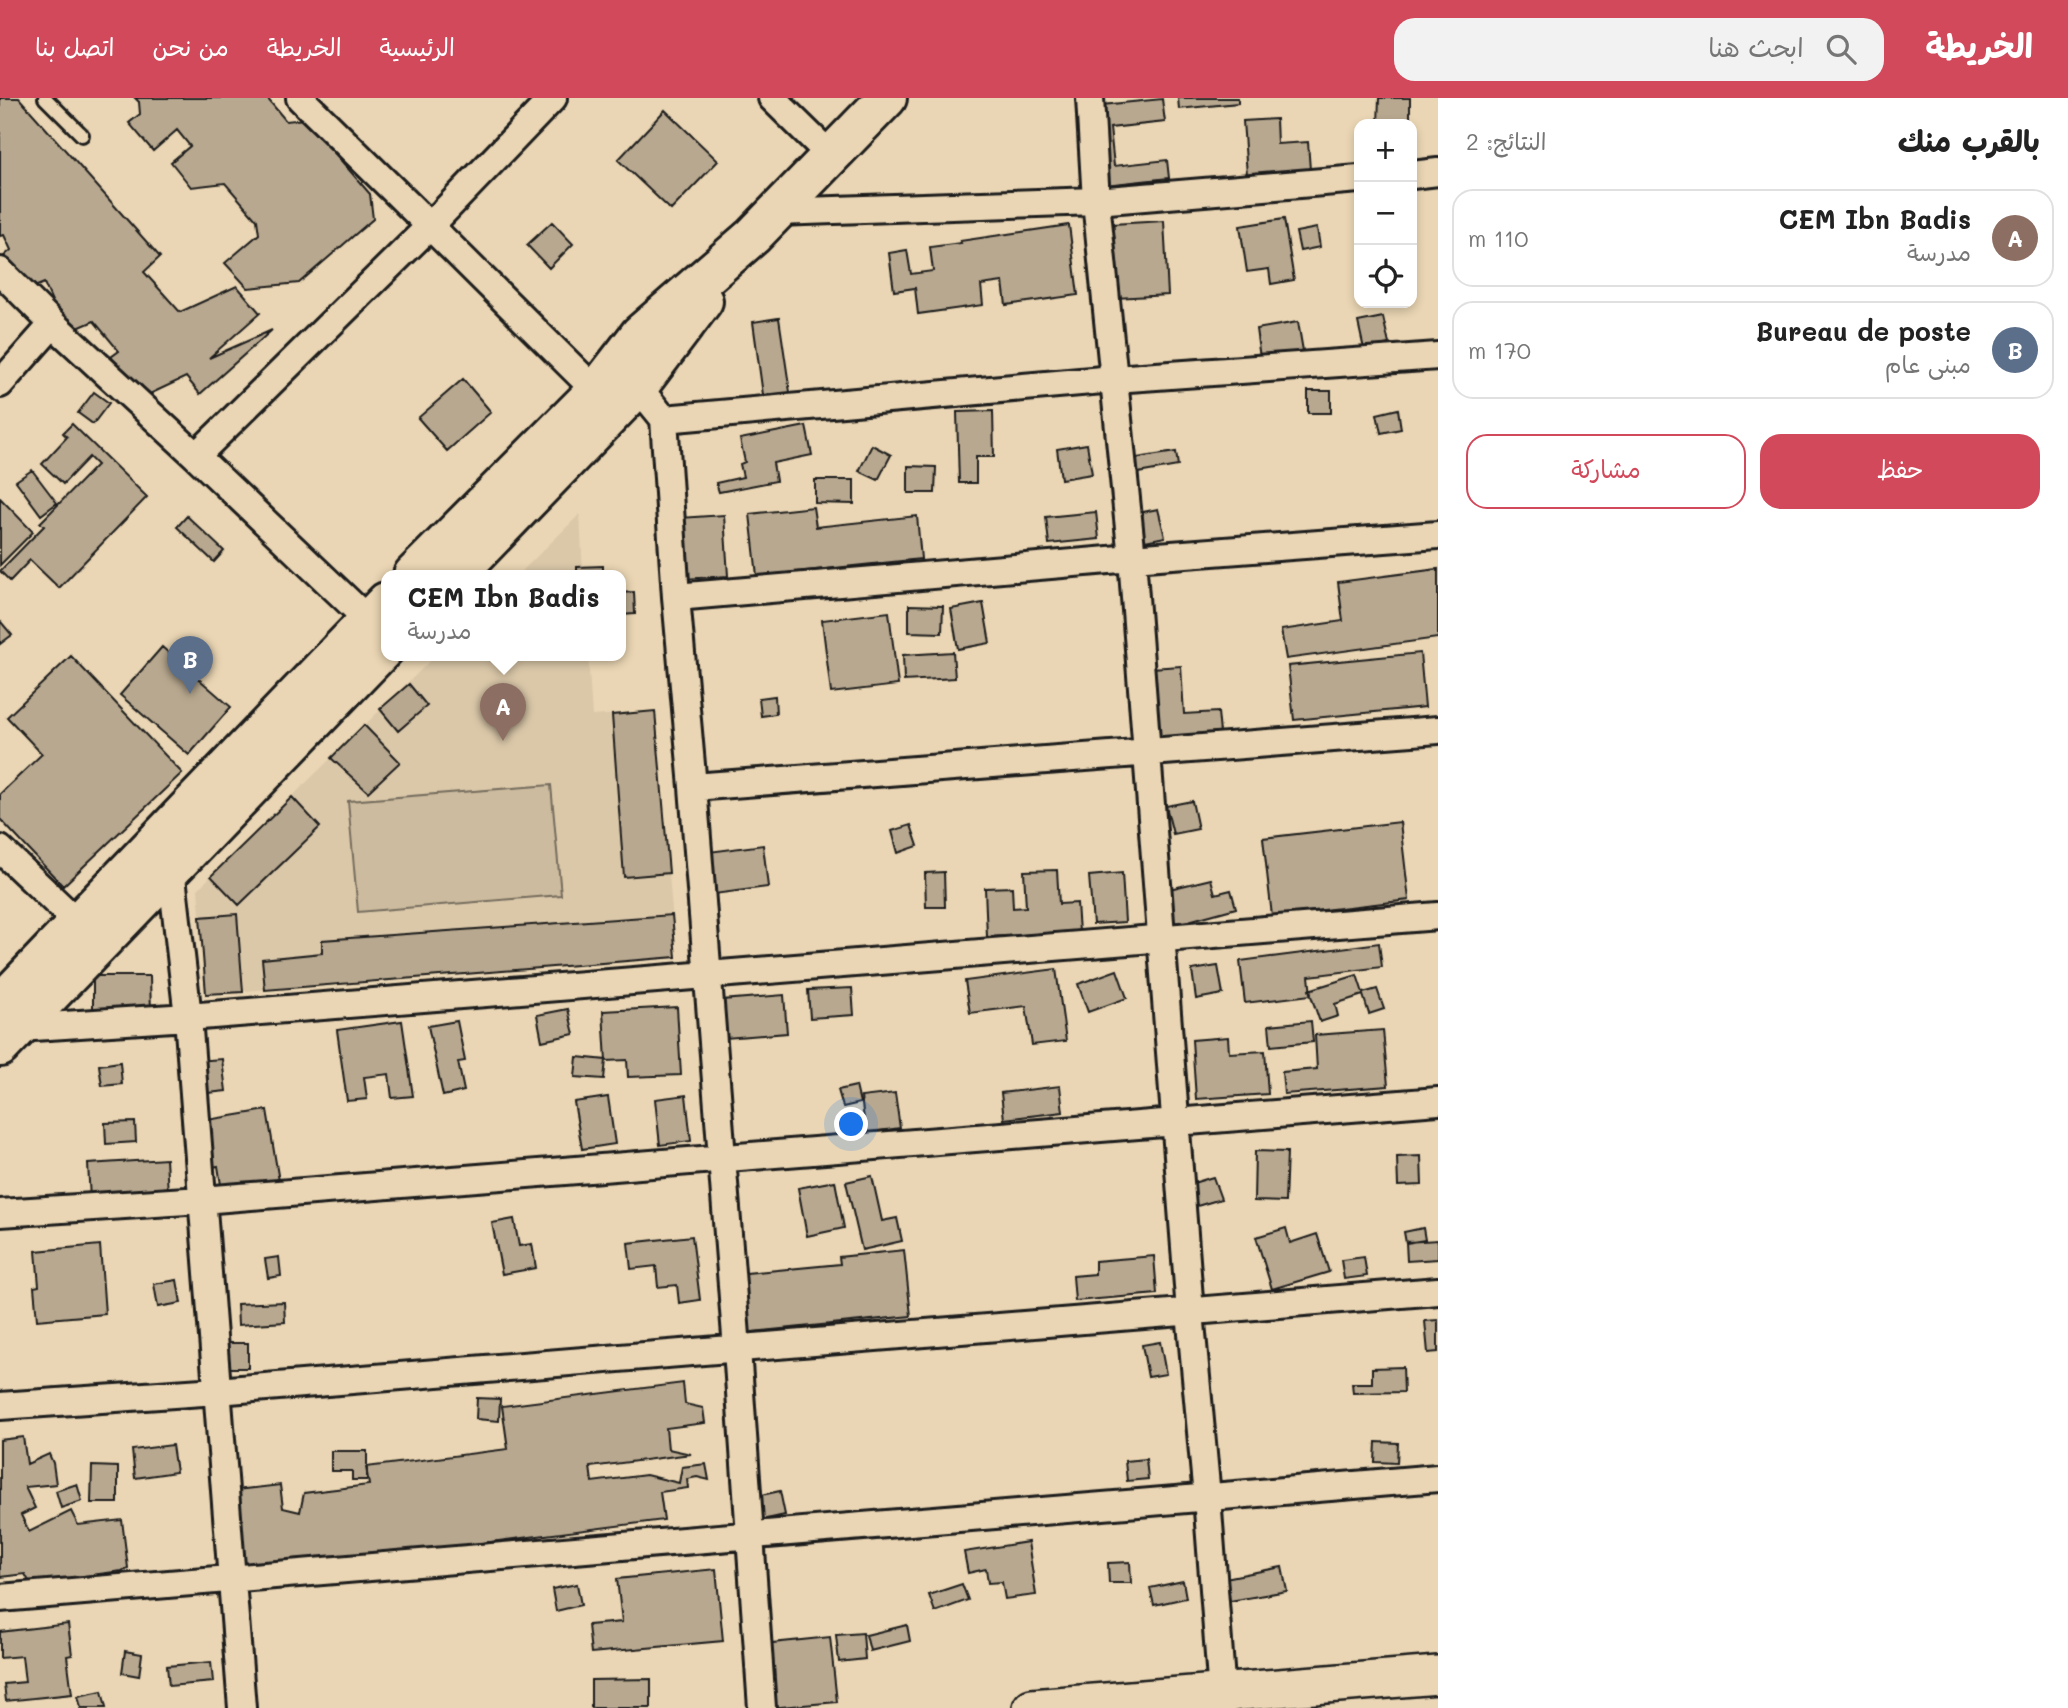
<!DOCTYPE html>
<html lang="ar">
<head>
<meta charset="utf-8">
<style>
	body { margin:0; font-family:Mali,"Playpen Sans Arabic",sans-serif; background:#f2f2f2; color:#222; direction:rtl }
	.controls { position:absolute; right:21px; top:21px; display:grid; overflow:hidden; border-radius:14px; box-shadow:0 4px 10px #0003 }
	.controls button { width:63px; height:63px; display:grid; place-items:center; padding:0; border:0; border-bottom:2px solid #e0e0e0; background:#fff; color:#222; font:35px sans-serif }
	.you { position:absolute; left:852px; top:1027px; width:24px; height:24px; margin:-18px; border:5px solid #fff; border-radius:50%; background:#1a73e8; box-shadow:0 0 0 10px #1a73e833 }
	.badge { display:grid; place-items:center; width:46px; height:46px; border-radius:50%; background:#d1495b; color:#fff; font-size:23px; font-weight:700 }
	.pin { position:absolute; translate:-50% -58px; filter:drop-shadow(0 2px 4px #0008) }
	.pin::after { content:''; position:absolute; top:37px; width:24px; height:21px; background:inherit; clip-path:polygon(0 0,100% 0,50% 100%) }
	.popup { position:absolute; left:381px; top:472px; width:245px; height:91px; box-sizing:border-box; display:grid; place-content:center; border-radius:14px; background:#fff; filter:drop-shadow(0 2px 5px #0005); font-size:23px; white-space:nowrap; color:#767676 }
	.popup b { font-size:26px; color:#222 }
	.popup::after { content:''; position:absolute; left:50%; top:100%; margin-left:-14px; border:14px solid transparent; border-top-color:#fff }
	.list { margin:0; padding:0; list-style:none }
	h2 { display:flex; justify-content:space-between; align-items:center; height:91px; margin:0; padding:0 28px; font-size:30px }
	h2 small { font-size:23px; font-weight:400; color:#767676 }
	.list li { display:grid; grid-template-columns:46px 1fr auto; gap:21px; align-items:center; box-sizing:border-box; height:98px; margin:0 14px 14px; padding:0 14px; border:2px solid #e0e0e0; border-radius:21px }
	.list b { display:block; font-size:26px; white-space:nowrap }
	.list p { margin:0; font-size:23px; white-space:nowrap; color:#767676 }
	.list em { font-size:23px; font-style:normal; color:#767676 }
	.actions { display:flex; gap:14px; padding:21px 28px }
	.actions a { flex:1; padding:16px 0; border:2px solid #d1495b; border-radius:21px; text-align:center; font-size:24px; color:#d1495b }
	.actions .main { background:#d1495b; color:#fff }
	.icon { flex:none; width:38px; height:38px; fill:none; stroke:currentColor; stroke-width:2; stroke-linecap:round; stroke-linejoin:round }
	.map { position:relative; flex:none; width:1438px; height:1610px; overflow:hidden; direction:ltr }
	header { display:flex; align-items:center; gap:42px; box-sizing:border-box; height:98px; padding:0 35px; background:#d1495b; color:#fff }
	header strong { font-size:33px }
	nav { display:flex; gap:38px; margin-inline-start:auto; font-size:24px }
	.search { width:490px; height:63px; background:#f2f2f2; display:flex; align-items:center; gap:18px; box-sizing:border-box; padding:0 24px; border-radius:21px; color:#767676; font-size:26px }
	main { display:flex }
	aside { flex:1; background:#fff }
	.map>svg:first-child { display:block }
	.built { fill:#dbc8a9 }
	.green { fill:#ccbb9e; stroke:#746c5d; stroke-width:2 }
	.building { fill:#b8a88f; stroke:#1c1c1c; stroke-width:2 }
	.lines { fill:none; stroke-linecap:round; stroke-linejoin:round }
	.lane-casing { stroke:#1c1c1c; stroke-width:18 }
	.street-casing { stroke:#1c1c1c; stroke-width:32 }
	.secondary-casing { stroke:#1c1c1c; stroke-width:42 }
	.primary-casing { stroke:#1c1c1c; stroke-width:44 }
	.lane { stroke:#ead6b4; stroke-width:12 }
	.street { stroke:#ead6b4; stroke-width:26 }
	.secondary { stroke:#ead6b4; stroke-width:37 }
	.primary { stroke:#ead6b4; stroke-width:38 }
</style>
</head>
<body>
<header>
<strong>الخريطة</strong>
<div class="search"><svg class="icon" aria-label="search" viewBox="0 0 24 24"><circle cx="10" cy="10" r="6"/><path d="M15 15l6 6"/></svg>ابحث هنا</div>
<nav><a>الرئيسية</a><a>الخريطة</a><a>من نحن</a><a>اتصل بنا</a></nav>
</header>
<main>
<aside>
<h2>بالقرب منك<small>النتائج: 2</small></h2>
<ul class="list">
<li><span class="badge" style="background:#8d6e63">A</span><div><b>CEM Ibn Badis</b><p>مدرسة</p></div><em>110 m</em></li>
<li><span class="badge" style="background:#5c6f8a">B</span><div><b>Bureau de poste</b><p>مبنى عام</p></div><em>170 m</em></li>
</ul>
<div class="actions"><a class="main">حفظ</a><a>مشاركة</a></div>
</aside>
<div class="map">
<svg width="1438" height="1610" viewBox="0 0 1438 1610">
	<rect width="100%" height="100%" fill="#ead6b4"/>
	<filter id="ink" filterUnits="userSpaceOnUse"><feTurbulence type="fractalNoise" baseFrequency=".0143" numOctaves="2"/><feDisplacementMap in="SourceGraphic" scale="14" xChannelSelector="R" yChannelSelector="G"/><feConvolveMatrix kernelMatrix="1 2 1 2 8 2 1 2 1" color-interpolation-filters="sRGB"/></filter>
	<g filter="url(#ink)">
		<path class="built" d="M580,416L583,477H518Z
			M436,557H588L592,618L655,613L676,859L206,896L198,791Z"/>
		<path class="green" d="M551,687L561,797L358,814L348,703Z"/>
		<path class="building" d="M0,0H19L160,159L144,174L180,214L237,188L260,215L209,260L272,232L200,296L186,279L137,302L143,296L111,259L119,253L94,223L66,235L44,185L32,190L4,158L11,152L4,137L0,138Z
			M135,0H267L286,23L305,21L370,96L373,121L299,185L248,190L225,165L259,136L257,122L225,85L191,89L171,64L190,48L177,32L153,53L129,25L140,16L139,4Z
			M1178,0H1238V5L1179,11Z
			M1379,0H1410V26H1378Z
			M1162,1L1165,24L1110,30L1114,68L1167,62L1169,80L1105,87L1102,7Z
			M665,12L718,63L671,112L618,62Z
			M1276,21L1277,46L1308,44L1310,72L1247,77L1243,23Z
			M1284,121L1294,182L1271,186L1269,171L1247,174L1240,128Z
			M1164,123L1168,197L1116,200L1112,126Z
			M552,124L573,146L549,170L527,147Z
			M1069,127L1078,197L1006,207L1003,184L981,187L983,207L918,216L915,190L894,193L889,155L907,152L911,176L933,173L930,149L961,145L960,143Z
			M1317,130L1320,149L1300,153L1296,134Z
			M1383,219L1389,246L1364,251L1358,224Z
			M779,220L790,294L763,297L753,224Z
			M1298,224L1303,253L1260,260L1256,231Z
			M463,281L491,314L447,353L418,320Z
			M1308,293H1331V315H1308Z
			M94,294L109,305L93,326L78,315Z
			M1398,311L1401,331L1381,335L1377,316Z
			M993,313L994,359H976V385H959L957,314Z
			M72,326L147,399L59,490L30,462L10,483L0,473L44,428L40,425L97,367L89,359L63,386L42,366L67,339L63,335Z
			M806,328L812,357L773,365L776,383L719,394L716,385L743,379L740,366L745,364L740,341Z
			M1087,346L1092,376L1061,381L1057,351Z
			M872,347L891,357L878,382L859,373Z
			M1176,354L1178,368L1132,376L1130,361Z
			M908,368L936,369L935,395H908Z
			M32,372L57,405L41,417L16,383Z
			M815,382H854V406L815,405Z
			M0,400L33,434L0,467Z
			M813,409L816,429L917,418L921,461L757,478L750,416Z
			M1158,411L1165,439L1145,443L1138,415Z
			M1096,414L1099,441L1049,446L1046,419Z
			M724,417L728,478L684,481L680,420Z
			M187,418L224,453L214,464L177,429Z
			M603,468V477H577V469Z
			M1438,471V540L1286,561L1281,532L1343,523L1338,484Z
			M634,494L635,516L620,517V495Z
			M983,505L990,545L958,551L951,511Z
			M909,507L943,508L942,535L909,534Z
			M889,514L898,587L831,595L822,522Z
			M1,524L12,537L0,546V525Z
			M162,549L231,609L189,657L120,597Z
			M953,554L955,580L904,583L903,557Z
			M1420,555L1425,609L1294,622L1288,568Z
			M71,558L182,675L63,788L0,721V696L42,656L7,619Z
			M1181,568L1184,616L1218,614L1220,635L1155,639L1151,570Z
			M409,586L427,608L398,633L380,611Z
			M775,598L776,616L761,618L759,600Z
			M655,613L669,775L624,779L612,617Z
			M364,627L400,664L368,694L331,660Z
			M292,699L320,729L239,807L211,778Z
			M1192,703L1198,731L1173,736L1166,708Z
			M1400,724L1409,802L1272,818L1263,740Z
			M911,727L918,748L898,755L892,733Z
			M763,747L768,789L699,798L693,756Z
			M1057,772L1059,806L1077,805L1079,834L987,839L985,790L1012,789L1013,810L1026,809L1024,773Z
			M944,774L945,809H926L925,775Z
			M1122,775L1125,824L1093,826L1089,778Z
			M1211,781L1215,796L1231,792L1236,810L1170,828L1161,793Z
			M237,816L243,894L206,896L200,819Z
			M672,817L676,859L265,892L262,861L322,855V842Z
			M1379,845L1382,869L1309,878L1311,897L1245,905L1240,863Z
			M1218,868L1223,896L1196,901L1192,872Z
			M1056,871L1066,943L1032,947L1026,908L970,915L965,883Z
			M1117,872L1127,900L1088,914L1078,886Z
			M1357,877L1363,895L1377,891L1384,911L1369,916L1363,897L1335,906L1338,918L1320,924L1309,892Z
			M93,878H150L151,915H93Z
			M852,890L854,917L810,920L808,892Z
			M784,897L787,935L713,941L709,903Z
			M677,909L681,977L628,979L627,962L606,963L603,913Z
			M568,911L574,936L542,943L537,917Z
			M402,923L413,998L392,1000L389,976L364,979L367,1001L347,1003L337,932Z
			M457,923L465,963L458,964L464,993L443,998L428,928Z
			M1311,923L1313,944L1271,948L1269,927Z
			M1383,932L1388,988L1284,996L1282,974L1317,971L1315,937Z
			M1228,939L1229,955L1265,953L1268,996L1196,1001L1192,942Z
			M577,959L606,962L604,981L575,979Z
			M222,961L226,993L199,996L196,963Z
			M120,964L122,986L102,988L99,967Z
			M856,988L860,1005L843,1009L838,992Z
			M1060,988L1063,1014L1004,1021L1001,995Z
			M895,995L900,1030L866,1035L861,999Z
			M686,997L691,1043L660,1047L655,1001Z
			M608,999L615,1046L582,1051L574,1004Z
			M267,1012L279,1083L222,1093L218,1068L203,1071L195,1024Z
			M135,1024L136,1044L106,1046L105,1025Z
			M1255,1053L1287,1054L1285,1104L1254,1103Z
			M1421,1058L1422,1087L1398,1088L1397,1059Z
			M166,1061L168,1095L90,1101L88,1066Z
			M872,1078L882,1123L897,1120L902,1143L862,1152L846,1084Z
			M1213,1079L1221,1101L1197,1108L1190,1086Z
			M835,1083L844,1130L807,1138L798,1090Z
			M514,1121L519,1148L532,1146L536,1170L502,1176L492,1125Z
			M1286,1130L1290,1145L1317,1136L1329,1174L1272,1191L1256,1139Z
			M1423,1130L1425,1142L1406,1145L1404,1134Z
			M692,1138L700,1202L679,1205L677,1187L658,1189L656,1168L631,1171L628,1145Z
			M1438,1142V1161L1407,1163L1406,1144Z
			M100,1147L105,1216L37,1222L34,1189L39,1188L36,1153Z
			M904,1152L911,1218L742,1235L736,1176L840,1166L839,1159Z
			M1154,1158L1157,1196L1075,1203L1073,1178L1095,1176V1163Z
			M279,1159L281,1178L268,1180L265,1161Z
			M1364,1159L1367,1178L1344,1181L1341,1162Z
			M177,1182L181,1205L158,1209L154,1186Z
			M284,1204L285,1224L238,1227L237,1206Z
			M1438,1222V1254L1428,1255L1425,1223Z
			M1160,1244L1166,1276L1148,1279L1142,1247Z
			M224,1245H248V1270H225Z
			M1403,1269L1404,1294L1353,1295L1352,1285H1372V1270Z
			M683,1285L685,1306L703,1310L705,1325L666,1330L668,1351L691,1356L590,1369L592,1384L646,1377L679,1385L682,1369L706,1366L709,1382L697,1379L687,1381L688,1390L660,1394L664,1422L239,1476L228,1393L280,1387L283,1410L300,1414L304,1395L369,1387L366,1369L508,1351L502,1308Z
			M477,1300L500,1301L499,1323L476,1321Z
			M23,1339L27,1366L49,1356L53,1365L56,1386L25,1389L35,1410L21,1417L29,1434L71,1413L78,1427L122,1422L128,1470L122,1473L30,1485L25,1476L0,1479V1342Z
			M1376,1344L1398,1345L1397,1365L1375,1364Z
			M172,1347L176,1374L135,1380L132,1352Z
			M331,1353H367V1382H352V1373H331Z
			M1146,1361L1148,1381L1127,1383L1125,1363Z
			M92,1368L118,1369V1405H91Z
			M77,1386L82,1403L61,1410L56,1393Z
			M780,1393L785,1417L762,1422L757,1398Z
			M1028,1444L1036,1497L1005,1501L1002,1484L988,1485L986,1471L968,1475L964,1454Z
			M1130,1464L1131,1485H1109L1108,1465Z
			M1282,1469L1287,1493L1230,1503L1225,1480Z
			M716,1471L723,1543L591,1555L588,1527L622,1524L617,1481Z
			M1183,1483L1186,1500L1154,1507L1150,1490Z
			M577,1486L581,1507L556,1513L552,1491Z
			M962,1486L968,1502L935,1514L929,1497Z
			M68,1526L72,1557L67,1558L72,1596L6,1603L4,1586L25,1584L22,1558L0,1560V1534Z
			M907,1527L910,1543L870,1553L866,1537Z
			M863,1535L865,1561L839,1564L836,1537Z
			M830,1539L837,1604L769,1610L763,1546Z
			M125,1553L142,1556L139,1578L122,1575Z
			M211,1564L213,1584L169,1588L167,1568Z
			M651,1581V1610H591V1582Z
			M102,1593L106,1610H81L78,1598Z"/>
		<g class="lines">
			<defs>
				<path id="lane" d="M45,0L82,37"/>
				<path id="street" d="M300,0L430,128L553,0
					M772,0L831,58
					M1090,0L1096,103L1132,460L1190,1214L1207,1399L1223,1610
					M1412,77L1438,74
					M776,114L1096,103L1359,81
					M0,173L53,226L196,358
					M0,286L53,226
					M638,289L664,321L676,499L693,689L737,1251L762,1610
					M664,321L1114,281L1438,258
					M676,499L1132,460L1438,437
					M368,522L196,358L430,128L596,293
					M693,689L1438,632
					M0,751L78,825
					M171,770L188,919L242,1610
					M18,930L188,919L1438,818
					M0,1115L202,1102L1438,1003
					M0,1308L217,1293L1438,1193
					M0,1500L1438,1380"/>
				<path id="secondary" d="M1032,1610L1438,1577"/>
				<path id="primary" d="M413,477L596,293L640,236L753,138L887,0
					M456,477L638,289L703,203
					M0,906L386,504
					M0,949L386,549"/>
			</defs>
			<use href="#lane" class="lane-casing"/>
			<use href="#street" class="street-casing"/>
			<use href="#secondary" class="secondary-casing"/>
			<use href="#primary" class="primary-casing"/>
			<use href="#lane" class="lane"/>
			<use href="#street" class="street"/>
			<use href="#secondary" class="secondary"/>
			<use href="#primary" class="primary"/>
		</g>
	</g>
</svg>
<div class="controls">
<button>+</button>
<button>−</button>
<button><svg class="icon" aria-label="locate" viewBox="0 0 24 24"><circle cx="12" cy="12" r="6"/><path d="M12 2v4M12 18v4M2 12h4M18 12h4"/></svg></button>
</div>
<div class="you"></div>
<div class="pin badge" style="left:503px;top:643px;background:#8d6e63">A</div>
<div class="popup"><b>CEM Ibn Badis</b>مدرسة</div>
<div class="pin badge" style="left:190px;top:596px;background:#5c6f8a">B</div>
</div>
</main>
</body>
</html>
